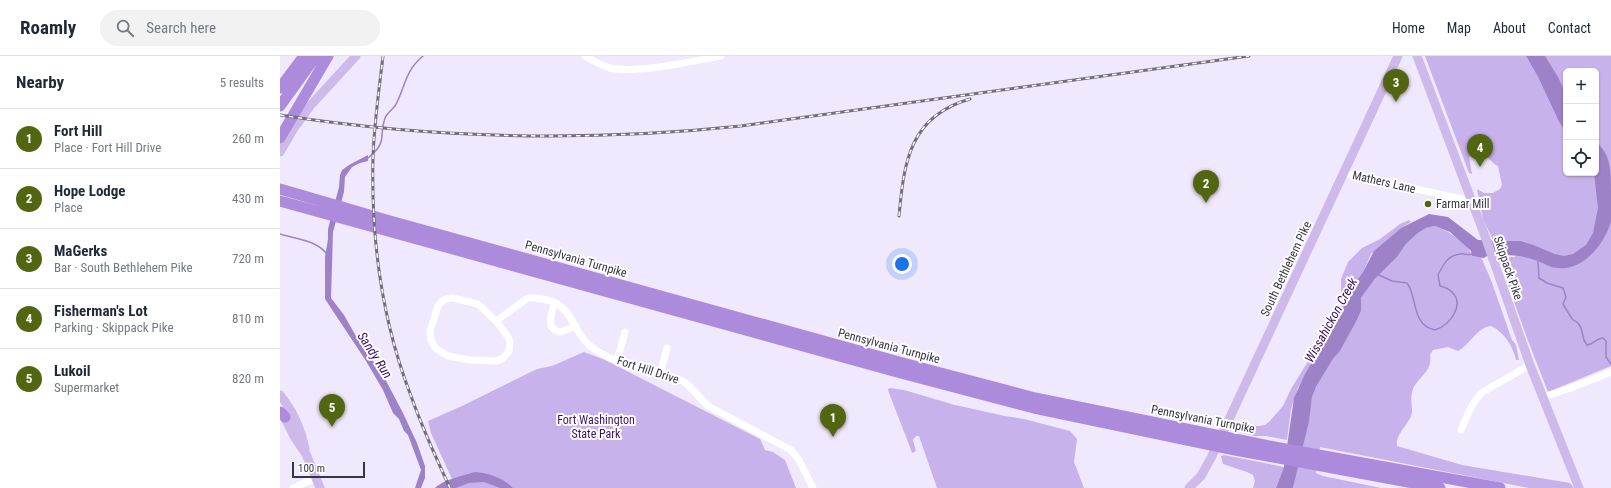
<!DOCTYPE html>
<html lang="en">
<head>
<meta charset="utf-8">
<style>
	body { margin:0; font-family:"Roboto Condensed",sans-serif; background:#f2f2f3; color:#1f2937 }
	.controls { position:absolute; right:12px; top:12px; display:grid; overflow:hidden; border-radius:6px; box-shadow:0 1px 3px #0004 }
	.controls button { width:36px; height:36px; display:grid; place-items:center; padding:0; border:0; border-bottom:1px solid #e0e1e3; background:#fff; color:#1f2937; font:20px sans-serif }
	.scale { position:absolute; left:12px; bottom:10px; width:73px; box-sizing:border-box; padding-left:4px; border:2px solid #393442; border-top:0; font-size:11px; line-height:14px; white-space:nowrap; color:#393442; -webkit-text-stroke:3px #fff; paint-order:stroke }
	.you { position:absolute; left:622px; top:208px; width:14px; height:14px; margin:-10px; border:3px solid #fff; border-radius:50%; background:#1a73e8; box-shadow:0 0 0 6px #1a73e833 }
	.badge { display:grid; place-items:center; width:26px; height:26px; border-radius:50%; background:#526510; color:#fff; font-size:13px; font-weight:700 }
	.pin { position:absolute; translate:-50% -33px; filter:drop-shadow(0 1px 2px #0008) }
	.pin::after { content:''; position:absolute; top:21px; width:14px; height:12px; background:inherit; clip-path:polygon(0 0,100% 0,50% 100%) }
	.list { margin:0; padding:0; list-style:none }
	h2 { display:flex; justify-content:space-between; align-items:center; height:52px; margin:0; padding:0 16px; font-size:17px }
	h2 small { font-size:13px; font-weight:400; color:#747a83 }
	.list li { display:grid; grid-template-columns:26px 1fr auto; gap:12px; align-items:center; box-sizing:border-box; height:60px; padding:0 16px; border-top:1px solid #e0e1e3 }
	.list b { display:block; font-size:15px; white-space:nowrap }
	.list p { margin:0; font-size:13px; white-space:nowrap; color:#747a83 }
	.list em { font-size:13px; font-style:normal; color:#747a83 }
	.icon { flex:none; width:22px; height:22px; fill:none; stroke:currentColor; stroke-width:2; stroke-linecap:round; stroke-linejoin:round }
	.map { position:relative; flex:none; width:1331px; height:432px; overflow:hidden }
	header { display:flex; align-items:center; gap:24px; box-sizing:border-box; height:56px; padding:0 20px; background:#fff; border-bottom:1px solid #e0e1e3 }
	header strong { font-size:19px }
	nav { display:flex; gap:22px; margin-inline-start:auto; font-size:14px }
	.search { width:280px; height:36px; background:#f2f2f3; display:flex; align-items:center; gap:10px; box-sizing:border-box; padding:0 14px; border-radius:22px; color:#747a83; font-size:15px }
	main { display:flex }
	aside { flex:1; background:#fff }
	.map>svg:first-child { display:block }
	.green { fill:#c8b2ec }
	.water { fill:#9e82c7 }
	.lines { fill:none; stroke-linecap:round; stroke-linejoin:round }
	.stream { stroke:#9e82c7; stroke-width:1.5 }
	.minor { stroke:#fff; stroke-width:7 }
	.major { stroke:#cdb9ea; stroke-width:9 }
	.highway { stroke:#ac8bdc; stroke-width:11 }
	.rail-casing { stroke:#736d7d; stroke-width:3 }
	.rail { stroke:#fff; stroke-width:1.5; stroke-dasharray:4.5; stroke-linecap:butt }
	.poi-dot { fill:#526510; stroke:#fff; stroke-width:1.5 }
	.labels { text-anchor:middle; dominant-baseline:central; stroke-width:4; stroke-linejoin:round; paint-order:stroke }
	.street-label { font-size:12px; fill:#393442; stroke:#fff }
	.poi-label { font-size:12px; fill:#393442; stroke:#fff; text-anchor:start }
	.park-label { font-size:12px; fill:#3e1366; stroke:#fff }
	.water-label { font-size:13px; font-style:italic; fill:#380a5f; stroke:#fff }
</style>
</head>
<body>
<header>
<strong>Roamly</strong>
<div class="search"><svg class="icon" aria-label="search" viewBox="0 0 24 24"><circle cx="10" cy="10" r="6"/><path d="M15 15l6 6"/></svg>Search here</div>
<nav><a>Home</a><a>Map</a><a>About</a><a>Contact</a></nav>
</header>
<main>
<aside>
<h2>Nearby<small>5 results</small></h2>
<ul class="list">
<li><span class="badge">1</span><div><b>Fort Hill</b><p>Place · Fort Hill Drive</p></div><em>260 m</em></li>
<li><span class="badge">2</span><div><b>Hope Lodge</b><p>Place</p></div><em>430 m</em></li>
<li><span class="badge">3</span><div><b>MaGerks</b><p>Bar · South Bethlehem Pike</p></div><em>720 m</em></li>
<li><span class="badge">4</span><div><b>Fisherman's Lot</b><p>Parking · Skippack Pike</p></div><em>810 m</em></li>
<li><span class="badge">5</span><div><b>Lukoil</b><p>Supermarket</p></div><em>820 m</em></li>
</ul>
</aside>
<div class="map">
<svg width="1331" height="432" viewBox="0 0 1331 432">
	<rect width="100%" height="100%" fill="#f0e8fd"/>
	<path class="green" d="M1145,0H1246L1258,21L1279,66L1286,77V117H1316V15H1286V70L1251,0H1331V310L1268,336L1247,282L1218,201H1235L1236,199L1244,201L1275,198L1254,189L1241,185L1213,184L1203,163L1197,133L1204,137H1213L1220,133L1222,129L1218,110C1211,107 1208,99 1200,96L1189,101L1192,118L1189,117Z
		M1129,164L1131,166L1121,172L1091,198L1083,216L1075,227L1056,266L1018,332L1011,353L1007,384L986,380H975L955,375L956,370L959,367L978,370L985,369L989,366L1003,350L1011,333L1054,263L1061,248V223L1068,206L1082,192L1100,183L1120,168Z
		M1155,170C1166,173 1190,189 1192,200L1201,201L1211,224L1232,284L1236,289L1239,304H1236C1233,290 1224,276 1211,270C1196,272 1191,288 1178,295L1168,291L1153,294L1150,299C1153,315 1139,320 1133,333C1129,343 1134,355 1131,360C1127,370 1115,379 1117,390L1182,409L1290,427L1294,432H1249L1040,391L1036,417L1043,420L1101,432H1013L1032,341L1036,331L1053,303L1060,295L1077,264L1081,255V242L1094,224L1117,201L1126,188L1138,177L1146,172Z
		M304,296L325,304L480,383L485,394L493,396L505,404L516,432H176L151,377L148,365L182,350L257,313L272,310Z
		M610,332L624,334L675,349L725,360L744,363L790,375L797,383L794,406L804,432H657L639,380H636L633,384L636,395L632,397L628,386L609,337L608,333Z
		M944,399L1004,411L996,432H973L975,425L973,419L967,416L943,408L941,400Z"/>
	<path class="water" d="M1246,0H1265L1278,21L1286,38V77L1279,66L1258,21Z
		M1316,86C1331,98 1331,115 1331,135C1331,145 1331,156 1331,165C1325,188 1303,215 1278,212C1270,212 1264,207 1258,205C1241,199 1225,198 1207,200L1204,202L1192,200L1191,195L1170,176L1155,170L1146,172L1138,177L1126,188L1117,201L1094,224L1081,242V255L1077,264L1060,295L1053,303L1036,331L1032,341L1029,365L1013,432H996L1004,411L1014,342L1025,318L1056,266L1075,227L1083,216L1094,195L1121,172L1149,158L1168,161L1198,184L1241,185L1254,189L1275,198L1284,200L1293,198L1306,189L1313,177L1318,152L1314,117H1316Z
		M88,99V105L80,107L72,111L65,121L64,136L53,176L51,242L64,259L77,282L103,319L123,357L137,387L145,410V422L141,432H135L141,414L128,379L124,375L119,363L113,357L103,334L86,305L45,243V201L48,183V173L59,131L60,119L62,114L69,109Z
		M195,416C209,417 223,422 233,432H220L204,426L189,427L176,432H155C163,424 184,419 195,416Z"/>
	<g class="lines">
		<path class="stream" d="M88,102C109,85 98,81 105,62C107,57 112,54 115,50C126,30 124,16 143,0
			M0,178C16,183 36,184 47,198
			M1258,205L1259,222L1267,227L1283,232L1286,241L1283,248L1292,263L1298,267L1301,272L1304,284L1307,289C1313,289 1316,282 1323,282L1326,285V301L1331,308
			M1097,218L1112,225L1127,227C1138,242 1131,269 1155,274C1170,269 1185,249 1172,236C1169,233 1164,231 1160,230L1158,219C1163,209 1168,199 1180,198C1184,197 1188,200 1192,198"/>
		<path class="minor" d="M305,0C313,5 321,9 330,12C356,18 413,5 441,0
			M1063,117L1191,145
			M173,242L198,248L216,265L228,281L230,286L229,295L223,302L217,305L190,304L168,300L155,292L151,284L150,275L158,250L161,246L166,243Z
			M275,247C271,257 265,274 281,276L296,270
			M216,265L248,242C255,241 260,243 267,244C294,251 291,273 309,289C328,305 354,311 377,317C386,320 395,322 403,325L408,329L428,350L511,394L519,404L533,432
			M337,305L345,276
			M380,318L387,292
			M1263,341L1291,332L1331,316
			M1181,374L1191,351L1201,337L1250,309
			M13,432L36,422"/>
		<path class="major" d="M1137,0L1206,183L1250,309L1299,432
			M0,96L14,72L30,50L76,0
			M0,339C13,355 21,373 25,393
			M2,356L15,382L26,398L40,432
			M909,432L921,420L931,402L1118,0"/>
		<path class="highway" d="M0,32L24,0
			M0,50L36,0
			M0,82L48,0
			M0,133L110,165L619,306L755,342L989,390L1220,432
			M0,145L617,316L754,352L955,394L1160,432
			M0,356L5,361"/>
		<defs>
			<path id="rail" d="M103,0C99,34 94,68 93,102C91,183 102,265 131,340C142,371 156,402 170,432
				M0,59C153,83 307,86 461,70L969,0
				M619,160C624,105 630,60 690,43"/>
		</defs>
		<use href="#rail" class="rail-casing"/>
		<use href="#rail" class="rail"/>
	</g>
	<circle class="poi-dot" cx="1148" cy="148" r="4"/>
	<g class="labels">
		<g class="street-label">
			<text transform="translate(1104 126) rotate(13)">Mathers Lane</text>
			<text transform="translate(296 203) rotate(16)">Pennsylvania Turnpike</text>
			<text transform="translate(1228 212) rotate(71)">Skippack Pike</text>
			<text transform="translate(1006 213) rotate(-65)">South Bethlehem Pike</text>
			<text transform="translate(609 290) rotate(15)">Pennsylvania Turnpike</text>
			<text transform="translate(368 314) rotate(18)">Fort Hill Drive</text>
			<text transform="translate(923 363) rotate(11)">Pennsylvania Turnpike</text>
		</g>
		<g class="poi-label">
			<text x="1156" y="148">Farmar Mill</text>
		</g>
		<g class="park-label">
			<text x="316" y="364">Fort Washington<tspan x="316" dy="14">State Park</tspan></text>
		</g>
		<g class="water-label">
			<text transform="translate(1051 264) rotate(-61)">Wissahickon Creek</text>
			<text transform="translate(95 299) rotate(57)">Sandy Run</text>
		</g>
	</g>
</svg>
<div class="controls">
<button>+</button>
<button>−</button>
<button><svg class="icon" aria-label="locate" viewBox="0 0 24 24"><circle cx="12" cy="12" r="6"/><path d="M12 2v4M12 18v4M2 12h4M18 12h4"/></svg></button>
</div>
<div class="scale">100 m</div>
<div class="you"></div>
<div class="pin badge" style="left:553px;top:381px">1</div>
<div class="pin badge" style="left:926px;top:147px">2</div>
<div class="pin badge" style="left:1116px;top:46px">3</div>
<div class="pin badge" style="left:1200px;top:111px">4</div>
<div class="pin badge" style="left:52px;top:371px">5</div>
</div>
</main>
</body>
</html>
